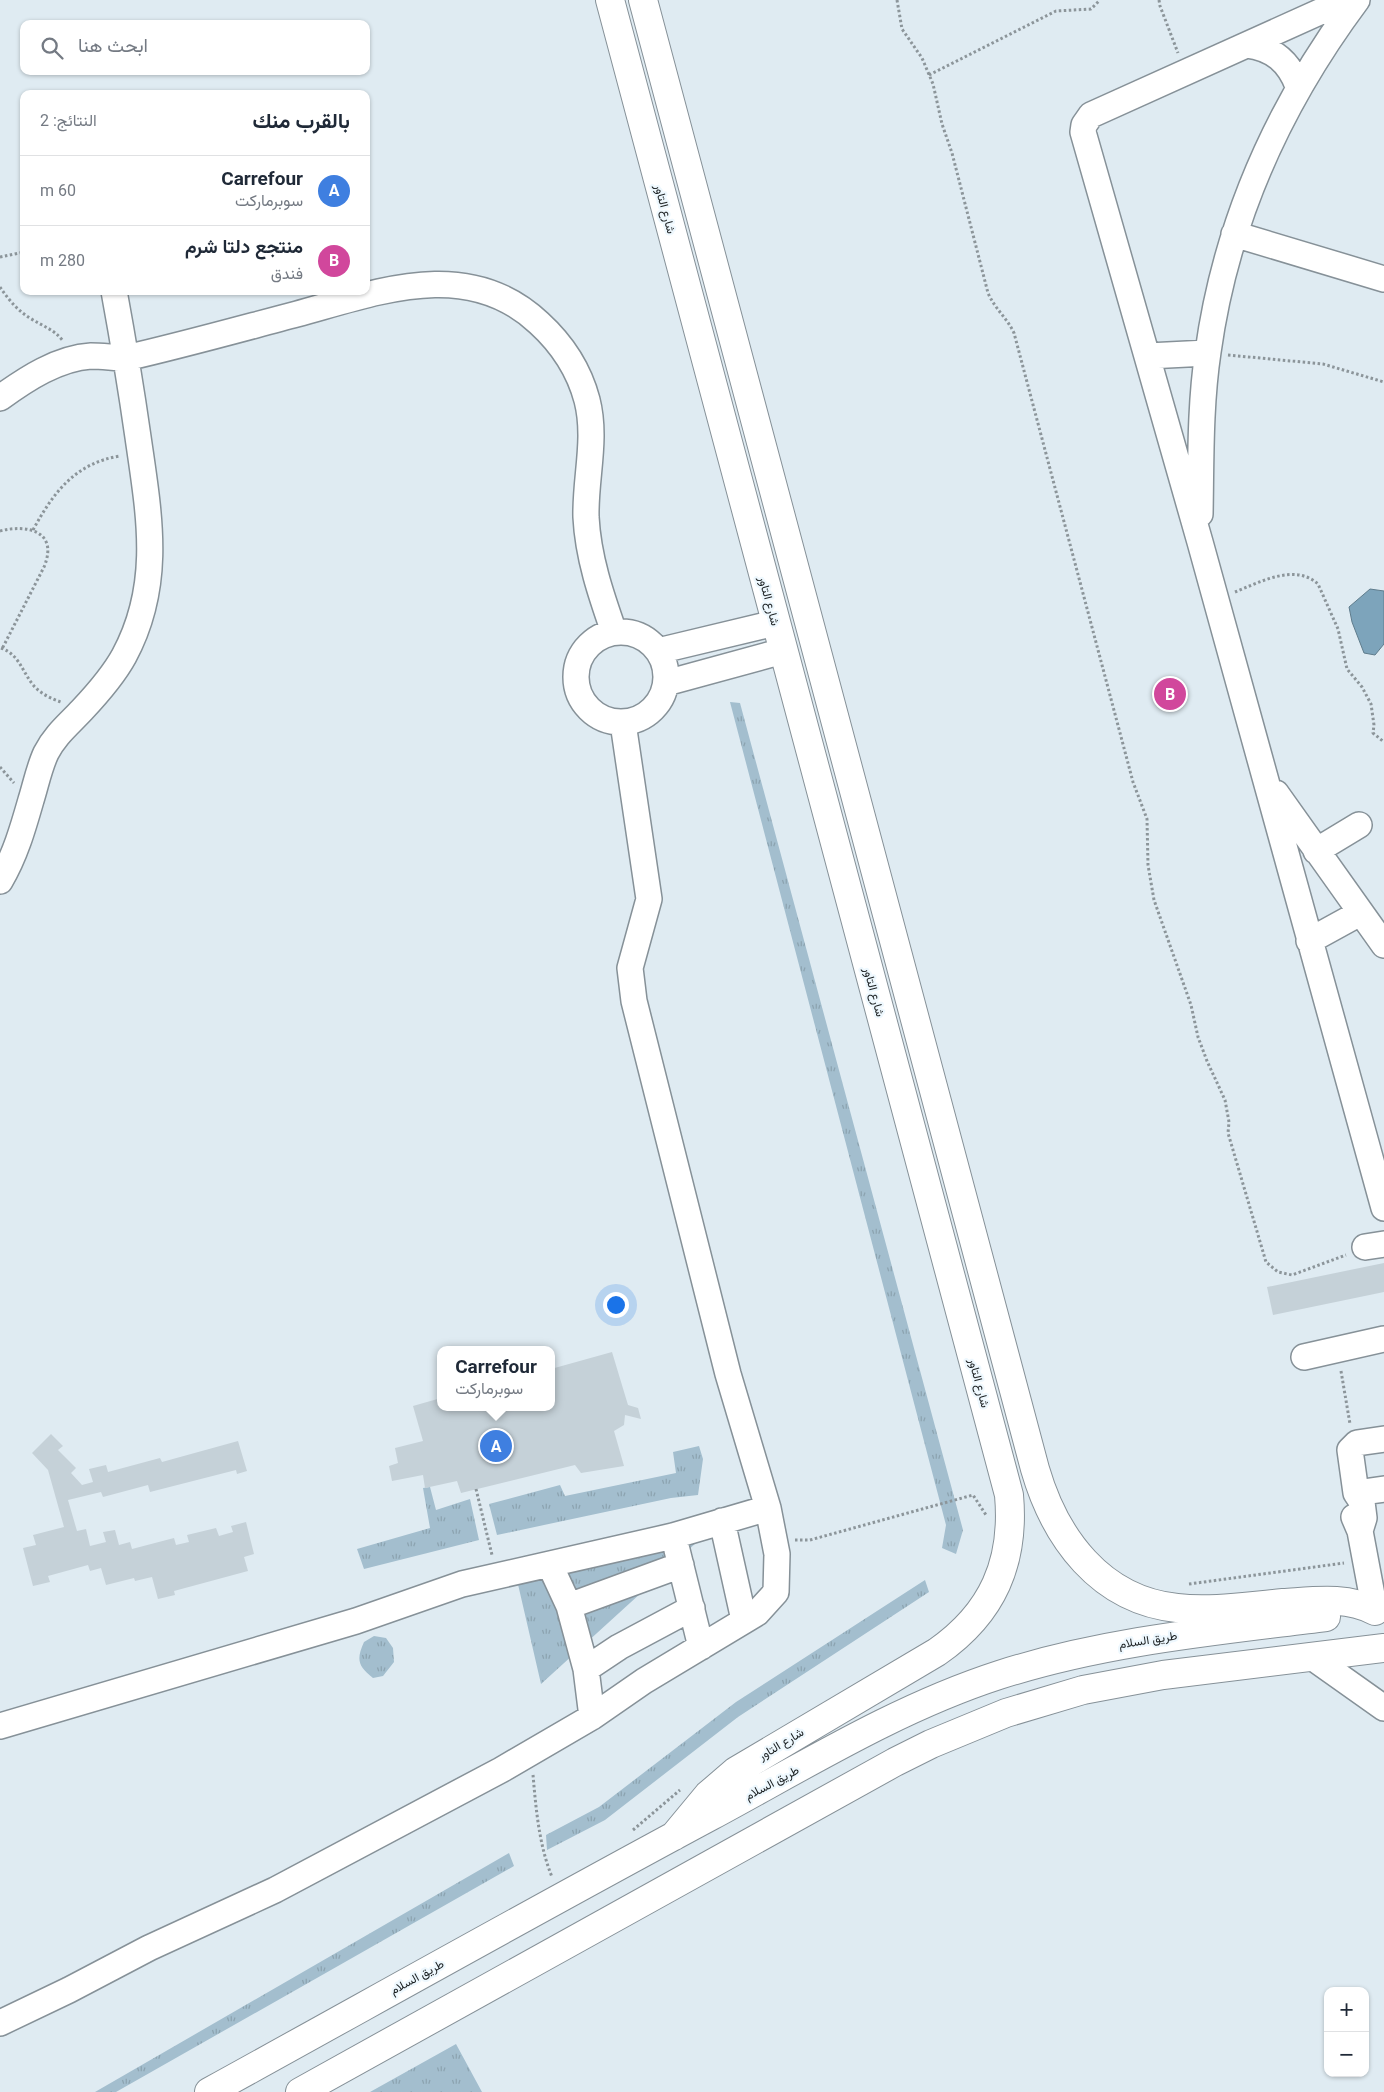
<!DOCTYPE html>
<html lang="ar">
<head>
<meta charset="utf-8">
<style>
	body { margin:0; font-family:Roboto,Vazirmatn,sans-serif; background:#f6f6f7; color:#1f2937; direction:rtl }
	.controls { position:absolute; right:15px; bottom:15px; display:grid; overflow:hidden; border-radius:10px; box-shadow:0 1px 4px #0004 }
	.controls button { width:45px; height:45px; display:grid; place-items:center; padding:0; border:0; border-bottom:1px solid #e0e1e3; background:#fff; color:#1f2937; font:25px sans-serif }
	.you { position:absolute; left:615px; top:1304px; width:18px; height:18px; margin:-12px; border:4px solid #fff; border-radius:50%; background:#1a73e8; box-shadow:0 0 0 8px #1a73e833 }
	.badge { display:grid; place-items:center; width:32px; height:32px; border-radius:50%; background:#0b8043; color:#fff; font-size:16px; font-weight:700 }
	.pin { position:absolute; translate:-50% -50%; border:2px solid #fff; box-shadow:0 1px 5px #0006 }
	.popup { position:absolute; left:437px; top:1346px; width:118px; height:65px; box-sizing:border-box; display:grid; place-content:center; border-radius:10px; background:#fff; filter:drop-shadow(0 1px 4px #0005); font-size:16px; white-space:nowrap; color:#747a83 }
	.popup b { font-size:19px; color:#1f2937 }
	.popup::after { content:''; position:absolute; left:50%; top:100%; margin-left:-10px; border:10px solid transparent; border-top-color:#fff }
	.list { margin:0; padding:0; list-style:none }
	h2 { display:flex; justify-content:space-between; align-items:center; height:65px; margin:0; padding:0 20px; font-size:21px }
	h2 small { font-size:16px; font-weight:400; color:#747a83 }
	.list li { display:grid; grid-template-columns:32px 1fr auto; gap:15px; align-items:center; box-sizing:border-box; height:70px; padding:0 20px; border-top:1px solid #e0e1e3 }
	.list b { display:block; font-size:19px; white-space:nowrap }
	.list p { margin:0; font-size:16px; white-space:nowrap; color:#747a83 }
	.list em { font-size:16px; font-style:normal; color:#747a83 }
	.icon { flex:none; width:28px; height:28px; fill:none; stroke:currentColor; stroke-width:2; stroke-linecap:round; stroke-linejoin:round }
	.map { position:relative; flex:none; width:1384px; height:2092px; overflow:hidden; direction:ltr }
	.search { position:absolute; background:#fff; box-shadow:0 1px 4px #0004; left:20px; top:20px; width:350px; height:55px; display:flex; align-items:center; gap:12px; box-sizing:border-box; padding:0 18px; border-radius:10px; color:#747a83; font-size:19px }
	.panel { position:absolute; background:#fff; box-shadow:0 1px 4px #0004; left:20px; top:90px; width:350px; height:205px; border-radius:10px; direction:rtl }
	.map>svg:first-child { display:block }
	.grass { fill:url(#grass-tufts) }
	.water { fill:#7da4bb; stroke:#5f7c8c }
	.building { fill:#c5d1d8 }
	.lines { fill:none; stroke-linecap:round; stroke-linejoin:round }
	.minor-casing { stroke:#869198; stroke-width:28 }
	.major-casing { stroke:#869198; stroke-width:30 }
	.path { stroke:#8c959a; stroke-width:3; stroke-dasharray:2.5 2.5; stroke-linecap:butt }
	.minor { stroke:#fff; stroke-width:25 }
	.major { stroke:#fff; stroke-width:28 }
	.labels { text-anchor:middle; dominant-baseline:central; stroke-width:4.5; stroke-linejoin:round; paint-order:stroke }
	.street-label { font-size:12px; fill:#181d1f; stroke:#eef8fe }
</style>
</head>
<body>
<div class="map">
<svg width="1384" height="2092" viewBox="0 0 1384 2092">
	<defs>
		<pattern id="grass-tufts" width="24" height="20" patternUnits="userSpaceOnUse" patternTransform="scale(1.25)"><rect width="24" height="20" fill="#a3bece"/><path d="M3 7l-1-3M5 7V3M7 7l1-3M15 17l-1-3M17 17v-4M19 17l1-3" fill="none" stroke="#8ca3b0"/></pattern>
	</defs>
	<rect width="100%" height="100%" fill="#dfebf2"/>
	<path class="grass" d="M730,702L740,703L963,1530L956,1554L942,1548L946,1525Z
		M699,1446L703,1459L698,1495L671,1498L497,1535L489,1504L560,1485L565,1496L676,1473L673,1452Z
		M430,1487L436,1510L470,1499L479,1540L364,1569L357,1549L430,1528L423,1488Z
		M697,1542L541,1684L517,1580Z
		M925,1580L929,1592L738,1717L605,1820L547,1850L546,1835L599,1807L736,1702Z
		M374,1636L386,1638L393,1648L394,1662L383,1676L373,1678C358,1666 356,1660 364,1642Z
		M509,1853L514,1866L116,2092H95Z
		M456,2044L482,2092H370Z"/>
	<path class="water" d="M1370,589L1384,591V644L1375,655L1364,653L1352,622L1349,607Z"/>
	<path class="building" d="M1384,1263V1292L1273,1315L1267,1287Z
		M612,1352L628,1405L638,1408L641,1419L625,1415L624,1425L614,1431L624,1466L581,1473L575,1465L461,1493L457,1481L425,1488L423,1475L392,1481L389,1466L398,1463L395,1448L423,1441L413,1406L441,1398V1407H551V1369Z
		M51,1434L63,1446L58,1450L76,1468L71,1473L82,1485L93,1482L89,1469L106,1465L108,1472L160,1458L162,1462L238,1441L247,1471L237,1474L236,1470L150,1492L148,1485L103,1497L101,1492L68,1500L77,1531L86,1529L90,1546L106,1542L103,1532L115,1530L119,1545L130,1542L132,1549L174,1538L176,1545L189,1542L187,1535L216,1528L219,1536L233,1532L231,1526L246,1522L254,1554L244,1557L248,1571L174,1591L175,1595L158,1599L152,1577L135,1581L134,1578L106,1585L101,1568L90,1571L88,1565L48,1576L50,1582L33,1586L23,1548L36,1545L33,1535L64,1527L48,1470L32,1453Z"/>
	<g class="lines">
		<defs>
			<path id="minor" d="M1346,0L1091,115L1084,125L1083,132L1200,542L1384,1208
				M1247,45C1273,48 1289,62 1298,86
				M1234,234L1384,279
				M1148,356L1207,353
				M0,398C26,379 58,358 91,356C103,356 115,358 126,358C183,345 240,329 297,314C378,292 468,256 539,323C562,344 579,370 587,400C597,439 585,478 586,517C588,557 601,595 614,632
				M1200,514C1201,460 1200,405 1208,352C1226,221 1278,106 1357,0
				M576 677a45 45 0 1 1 90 0a45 45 0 1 1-90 0Z
				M658,651L775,623
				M666,683L783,651
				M1276,793L1384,945
				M1316,851L1359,825
				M0,881C15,856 23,828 31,800C36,784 39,768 46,753C55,735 69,724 82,710C98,693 113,676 124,656C163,584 149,514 138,437C131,388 123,340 114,291
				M1309,941L1360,913
				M1365,1247L1384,1244
				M1304,1357L1384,1339
				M1356,1493L1384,1489
				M1354,1517L1360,1531L1375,1611
				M722,1521L744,1620
				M1360,1531L1364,1518L1362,1502L1356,1493L1350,1450L1357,1443L1384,1439
				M677,1550L701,1647
				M550,1565L569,1606L586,1669L592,1717
				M569,1606L681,1565
				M1312,1657L1384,1708
				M586,1669L619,1647L692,1608
				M0,1726L356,1621L462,1584L673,1536L768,1508
				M0,2023L69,1990L149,1948L275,1890L501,1770L592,1717L644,1681L757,1613L776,1592L777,1554L768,1508L728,1374L634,1001L630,968L649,899L623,723"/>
			<path id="major" d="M610,0L1009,1495C1015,1562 993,1613 937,1652L736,1771L708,1795L674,1836
				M643,0L1035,1469C1055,1538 1100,1600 1177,1608C1211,1612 1248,1606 1283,1603C1315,1601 1346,1596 1375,1611
				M209,2092C376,2000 543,1906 711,1816C804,1766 897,1708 999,1675C1105,1641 1215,1631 1326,1617
				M300,2092L895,1762L931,1744L1006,1713L1083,1690L1163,1675L1384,1648"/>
		</defs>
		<use href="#minor" class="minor-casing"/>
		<use href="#major" class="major-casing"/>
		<path class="path" d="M897,0L902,29L922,58L933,84L942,124L952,153L988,293C995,309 1007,318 1014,333L1133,782L1147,819L1148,865L1154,900L1191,1005L1198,1037L1207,1061L1225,1100L1229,1122L1228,1133L1266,1262L1278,1272L1292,1275L1346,1255
			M1159,0L1160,6L1178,53
			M929,75L1056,11L1091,9L1100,0
			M0,257L24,252
			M0,287C8,299 18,311 30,318C42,326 54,329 63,341
			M1228,355L1323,364L1384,382
			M33,530C53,493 75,463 120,456
			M0,531C27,524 59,531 44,567L2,649
			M1235,592C1260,582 1295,563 1318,584L1338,629L1347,669L1362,687L1371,704L1374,725L1373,733L1384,742
			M1,648C20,655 22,672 34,686C41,694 52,699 61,702
			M0,767L14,783
			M1341,1371L1350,1424
			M476,1489L492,1555
			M795,1540H810L973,1495L986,1515
			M1189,1584L1344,1563
			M533,1775C536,1809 539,1845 552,1877
			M633,1830L680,1790"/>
		<use href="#minor" class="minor"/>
		<use href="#major" class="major"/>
	</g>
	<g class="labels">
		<g class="street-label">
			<text transform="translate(665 209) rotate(75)">شارع التاور</text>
			<text transform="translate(769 601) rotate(75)">شارع التاور</text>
			<text transform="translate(874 992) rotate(75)">شارع التاور</text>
			<text transform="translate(979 1383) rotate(75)">شارع التاور</text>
			<text transform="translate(1148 1640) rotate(-9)">طريق السلام</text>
			<text transform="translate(781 1744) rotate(-31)">شارع التاور</text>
			<text transform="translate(772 1783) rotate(-28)">طريق السلام</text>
			<text transform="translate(417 1977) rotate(-29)">طريق السلام</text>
		</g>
	</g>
</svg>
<div class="controls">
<button>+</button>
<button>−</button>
</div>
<div class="you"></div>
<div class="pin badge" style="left:496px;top:1446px;background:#3f7fe0">A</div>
<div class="popup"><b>Carrefour</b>سوبرماركت</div>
<div class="pin badge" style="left:1170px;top:694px;background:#d1479c">B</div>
<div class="search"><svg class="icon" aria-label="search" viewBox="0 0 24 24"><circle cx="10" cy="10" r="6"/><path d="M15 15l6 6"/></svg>ابحث هنا</div>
<section class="panel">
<h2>بالقرب منك<small>النتائج: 2</small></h2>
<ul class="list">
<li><span class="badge" style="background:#3f7fe0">A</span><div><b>Carrefour</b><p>سوبرماركت</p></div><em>60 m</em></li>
<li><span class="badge" style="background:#d1479c">B</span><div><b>منتجع دلتا شرم</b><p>فندق</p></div><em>280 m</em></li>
</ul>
</section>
</div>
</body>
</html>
